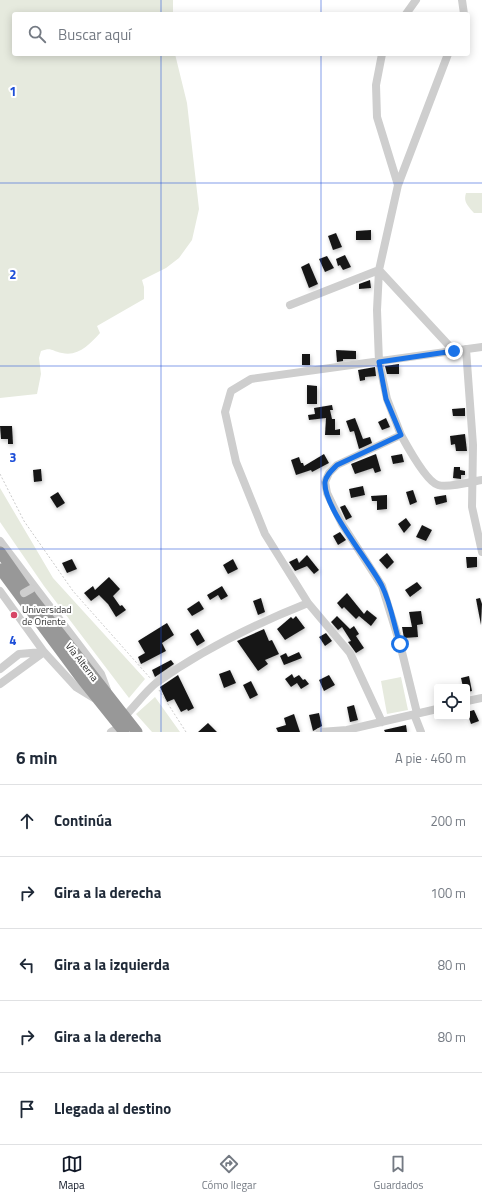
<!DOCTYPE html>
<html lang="es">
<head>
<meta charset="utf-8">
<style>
	body { margin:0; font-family:"Titillium Web",sans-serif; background:#f2f2f3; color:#1f2937 }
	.controls { position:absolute; right:12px; bottom:12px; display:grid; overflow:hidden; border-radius:4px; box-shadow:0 2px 10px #0003 }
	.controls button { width:36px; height:36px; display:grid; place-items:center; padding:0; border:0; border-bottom:1px solid #e0e1e3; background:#fff; color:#1f2937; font:20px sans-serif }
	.stop { position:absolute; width:12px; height:12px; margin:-9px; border:3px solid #1a73e8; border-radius:50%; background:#fff }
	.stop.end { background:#1a73e8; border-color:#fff; box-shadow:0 1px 4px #0008 }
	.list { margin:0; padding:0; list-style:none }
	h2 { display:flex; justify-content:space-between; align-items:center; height:52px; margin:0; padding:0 16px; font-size:17px }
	h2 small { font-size:13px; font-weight:400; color:#747a83 }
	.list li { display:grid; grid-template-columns:26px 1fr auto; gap:12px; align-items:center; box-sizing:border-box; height:72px; padding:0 16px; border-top:1px solid #e0e1e3 }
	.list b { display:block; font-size:15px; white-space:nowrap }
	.list em { font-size:13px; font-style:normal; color:#747a83 }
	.icon { flex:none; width:22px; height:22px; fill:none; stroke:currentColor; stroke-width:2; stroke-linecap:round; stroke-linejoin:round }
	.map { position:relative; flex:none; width:482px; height:732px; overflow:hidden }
	.search { position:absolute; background:#fff; box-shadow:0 2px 10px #0003; left:12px; right:12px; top:12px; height:44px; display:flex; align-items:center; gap:10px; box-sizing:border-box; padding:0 14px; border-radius:4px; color:#747a83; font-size:15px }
	.sheet { height:412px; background:#fff }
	nav { display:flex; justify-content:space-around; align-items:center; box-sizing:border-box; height:56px; border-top:1px solid #e0e1e3; background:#fff; font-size:11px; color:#747a83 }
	nav a { display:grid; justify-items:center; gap:2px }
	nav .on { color:#111827 }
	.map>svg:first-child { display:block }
	.green { fill:#e6eade }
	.building { fill:#181818; filter:url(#shadow) }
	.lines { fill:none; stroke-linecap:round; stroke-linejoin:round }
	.path { stroke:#cbcbcb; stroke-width:1; stroke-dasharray:2 2; stroke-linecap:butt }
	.minor { stroke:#cecece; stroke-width:8 }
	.highway { stroke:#989898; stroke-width:11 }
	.minor-bridge { stroke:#cecece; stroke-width:8 }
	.route { stroke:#1a73e8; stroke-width:5 }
	.grid { fill:none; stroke:#1d4ed8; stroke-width:1; stroke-opacity:0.55 }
	.poi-dot { fill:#d74565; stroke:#fff; stroke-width:1.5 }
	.labels { text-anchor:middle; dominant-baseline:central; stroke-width:4; stroke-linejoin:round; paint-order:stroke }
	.poi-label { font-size:10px; fill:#313131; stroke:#fff; text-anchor:start }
	.street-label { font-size:10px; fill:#313131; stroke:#fff }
	.grid-label { font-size:13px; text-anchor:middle; font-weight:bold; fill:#1d4ed8; stroke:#fff; stroke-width:4; stroke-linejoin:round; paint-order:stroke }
</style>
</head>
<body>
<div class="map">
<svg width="482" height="732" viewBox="0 0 482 732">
	<defs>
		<filter id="shadow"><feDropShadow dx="1" dy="2" stdDeviation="2" flood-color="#0004"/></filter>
	</defs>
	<rect width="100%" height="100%" fill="#fff"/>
	<path class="green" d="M0,0H173V14H14V54H175L187,103L199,209L192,240L179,258L166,268L142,280L144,287V299L97,326L100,333C90,344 78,357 62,353C51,351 52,347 41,351L39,358L41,374L37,394L0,398Z
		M466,193H482V213H474C468,206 463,202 466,193Z
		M0,488L53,578L145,679L129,698L44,586L0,522Z
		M401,677L408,710L387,714L381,681Z
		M155,697L180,732H152L136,714Z"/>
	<path class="building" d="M371,230V240H356V231Z
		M336,233L342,247L333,250L328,236Z
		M345,255L351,267L343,270L340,265L338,266L336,259Z
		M327,256L334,268L325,272L319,259Z
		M309,263L318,284L309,288L301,267Z
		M370,280L371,288L359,289V284Z
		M336,350L356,351V359H343V361L337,362Z
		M302,354H310V365H302Z
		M399,364V374H387L385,366Z
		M375,367L376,376L365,377V380L360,381L358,370Z
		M307,385L317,386V404H307Z
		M332,405L333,410H330L332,419H335V430L340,429V435H325L326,418L309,420L308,415L315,414L314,408Z
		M465,408V416H453L452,409Z
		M355,418L363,439L370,437L372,443L359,449L354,431L350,432L346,421Z
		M386,418L390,427L382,430L378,422Z
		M0,426H12L13,444H8V439H1Z
		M465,434L467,451H456L455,444L451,445L450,436Z
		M324,454L329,463L312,472L311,470L296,475L291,460L299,457L301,463H303L304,466Z
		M376,454L381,471L375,473L373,468L355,474L351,464Z
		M402,454L404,462L393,464L391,456Z
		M454,467H460V470L465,471V475H461V479L453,478Z
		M41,469L42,481L34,482L33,470Z
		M363,486L365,495L351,498L349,489Z
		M413,490L417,502L410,505L406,492Z
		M58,492L65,503L57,508L50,497Z
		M387,495V509L377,510V501H372L371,496Z
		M446,495L447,502L436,505L434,497Z
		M345,505L352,517L346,520L340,507Z
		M406,518L411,525L404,533L398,524Z
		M422,525L432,530L426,541L416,537Z
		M340,532L346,540L338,545L333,536Z
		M387,553L394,562L387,569L379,560Z
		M307,555L319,570L314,574L307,566L295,571L289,562L297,558L299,563Z
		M466,557H477V567L467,568Z
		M72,559L77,569L67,573L62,563Z
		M233,559L238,569L228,574L223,565Z
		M109,577L120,589L113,596L120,606L122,605L126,610L116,617L108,604L99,595L91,601L84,593L93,586L95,590Z
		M417,582L422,588L410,597L405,590Z
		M222,586L228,596L221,600L218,595L210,600L207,595Z
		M347,593L364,614L367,610L377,618L371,626L359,616L356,619L344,607L342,609L337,603Z
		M261,598L265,612L258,615L253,601Z
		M480,598L482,604L481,625L476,599Z
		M199,601L204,609L192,616L187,609Z
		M421,611L423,624L417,625L418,637L404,638L402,627H412L409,612Z
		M296,616L305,628L285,640L277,629L291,617L293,619Z
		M337,616L350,629L354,626L359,634L356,636L364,648L356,653L348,642L351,641L342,627L338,630L331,622Z
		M167,623L174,635L162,643L166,651L141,664L138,657L145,653L138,641Z
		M198,629L205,641L197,646L190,634Z
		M264,629L269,641L272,640L279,654L265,660L268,664L258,671L237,641Z
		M326,633L332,641L325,646L319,637Z
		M299,652L302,658L284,665L280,656L286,653L288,657Z
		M171,660L174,664L155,677L152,670Z
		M230,670L236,683L224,688L219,674Z
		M292,674L294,678L299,675L303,680L305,679L309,684L301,689L297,683L291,687L285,679Z
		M178,675L194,708L188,711L187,709L181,712L174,699L167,702L160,687Z
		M329,675L335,685L324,691L319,680Z
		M469,676L472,691L467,692V687H463L461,678Z
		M251,681L258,695L250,699L243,685Z
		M354,705L358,720L350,722L347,707Z
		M474,710L479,721L471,724L467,712Z
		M319,713L322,726L313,731L309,715Z
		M294,714L300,732H278L276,728L286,725L284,718Z
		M208,723L217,732H198Z
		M406,725L407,732H385L384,730Z"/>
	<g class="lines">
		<path class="path" d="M0,474L24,521L73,591L151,679
			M159,690L186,732"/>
		<path class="minor" d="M462,0L464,14
			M406,14L416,0
			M382,54L376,85L377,117L398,185
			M290,305L379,270L454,351
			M466,349L473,445L472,507L482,552
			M401,435C407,446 427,482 438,485C448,488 471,482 482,480
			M0,541L101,674L107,690
			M0,591L44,652
			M0,669L19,654L43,652
			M0,684L44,652L76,687L94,698
			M467,701L482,698
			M417,713L400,644L382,586L342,524L327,493L325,482L329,473L337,465L401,435L387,399L379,362L377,310L379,270L398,185L448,54
			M414,714L421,732
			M125,716C135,706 145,692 156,683C202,650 255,624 308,603
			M382,722L350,653L308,603L265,534L236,462L225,412L231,391L251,379L482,347
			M111,732L120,727
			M320,732L347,730L437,709"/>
		<path class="highway" d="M0,552L33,599L137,732
			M0,569L80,677L124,732"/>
		<path class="minor-bridge" d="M24,593L31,589"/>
	</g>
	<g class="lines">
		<path class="route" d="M400,644C394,626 391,604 382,586C370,562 323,507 325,482C326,475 332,470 337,465L401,435L386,399L379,362L454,351"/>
	</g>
	<path class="grid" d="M161,0V14M321,0V14M161,54V732M321,54V732M0,183H482M0,366H482M0,549H482"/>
	<circle class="poi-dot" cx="14" cy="615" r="4"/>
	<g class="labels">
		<g class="poi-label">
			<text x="22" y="609">Universidad<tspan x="22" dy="12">de Oriente</tspan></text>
		</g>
		<g class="street-label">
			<text transform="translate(82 662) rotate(52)">Vía Alterna</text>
		</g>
	</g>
	<g class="grid-label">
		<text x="13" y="96">1</text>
		<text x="13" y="279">2</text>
		<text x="13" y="462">3</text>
		<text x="13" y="645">4</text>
	</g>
</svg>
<div class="controls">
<button><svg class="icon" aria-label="locate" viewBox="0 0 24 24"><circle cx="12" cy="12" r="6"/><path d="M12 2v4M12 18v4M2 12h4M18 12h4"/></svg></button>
</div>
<div class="stop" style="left:400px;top:644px"></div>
<div class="stop end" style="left:454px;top:351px"></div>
<div class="search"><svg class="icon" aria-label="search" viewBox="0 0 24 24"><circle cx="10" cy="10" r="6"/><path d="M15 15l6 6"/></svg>Buscar aquí</div>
</div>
<section class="sheet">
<h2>6 min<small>A pie · 460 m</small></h2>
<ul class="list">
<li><svg class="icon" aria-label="ahead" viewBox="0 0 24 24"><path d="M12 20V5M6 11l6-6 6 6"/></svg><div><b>Continúa</b></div><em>200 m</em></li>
<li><svg class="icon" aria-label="right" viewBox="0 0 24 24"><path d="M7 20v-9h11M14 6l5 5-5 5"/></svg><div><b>Gira a la derecha</b></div><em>100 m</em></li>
<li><svg class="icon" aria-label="left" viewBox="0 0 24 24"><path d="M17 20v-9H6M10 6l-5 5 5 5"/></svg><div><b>Gira a la izquierda</b></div><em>80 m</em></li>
<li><svg class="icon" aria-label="right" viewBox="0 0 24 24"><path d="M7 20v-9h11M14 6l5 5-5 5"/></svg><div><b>Gira a la derecha</b></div><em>80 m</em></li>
<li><svg class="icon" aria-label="arrive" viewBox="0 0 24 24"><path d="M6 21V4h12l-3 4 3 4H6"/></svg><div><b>Llegada al destino</b></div></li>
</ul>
</section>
<nav>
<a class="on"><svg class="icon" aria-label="map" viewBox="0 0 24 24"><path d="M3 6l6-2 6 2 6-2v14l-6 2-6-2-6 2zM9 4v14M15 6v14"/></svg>Mapa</a>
<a><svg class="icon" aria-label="directions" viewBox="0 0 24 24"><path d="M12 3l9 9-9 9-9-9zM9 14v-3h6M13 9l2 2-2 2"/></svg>Cómo llegar</a>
<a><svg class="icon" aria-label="saved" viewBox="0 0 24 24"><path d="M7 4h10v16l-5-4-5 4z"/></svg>Guardados</a>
</nav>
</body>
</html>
